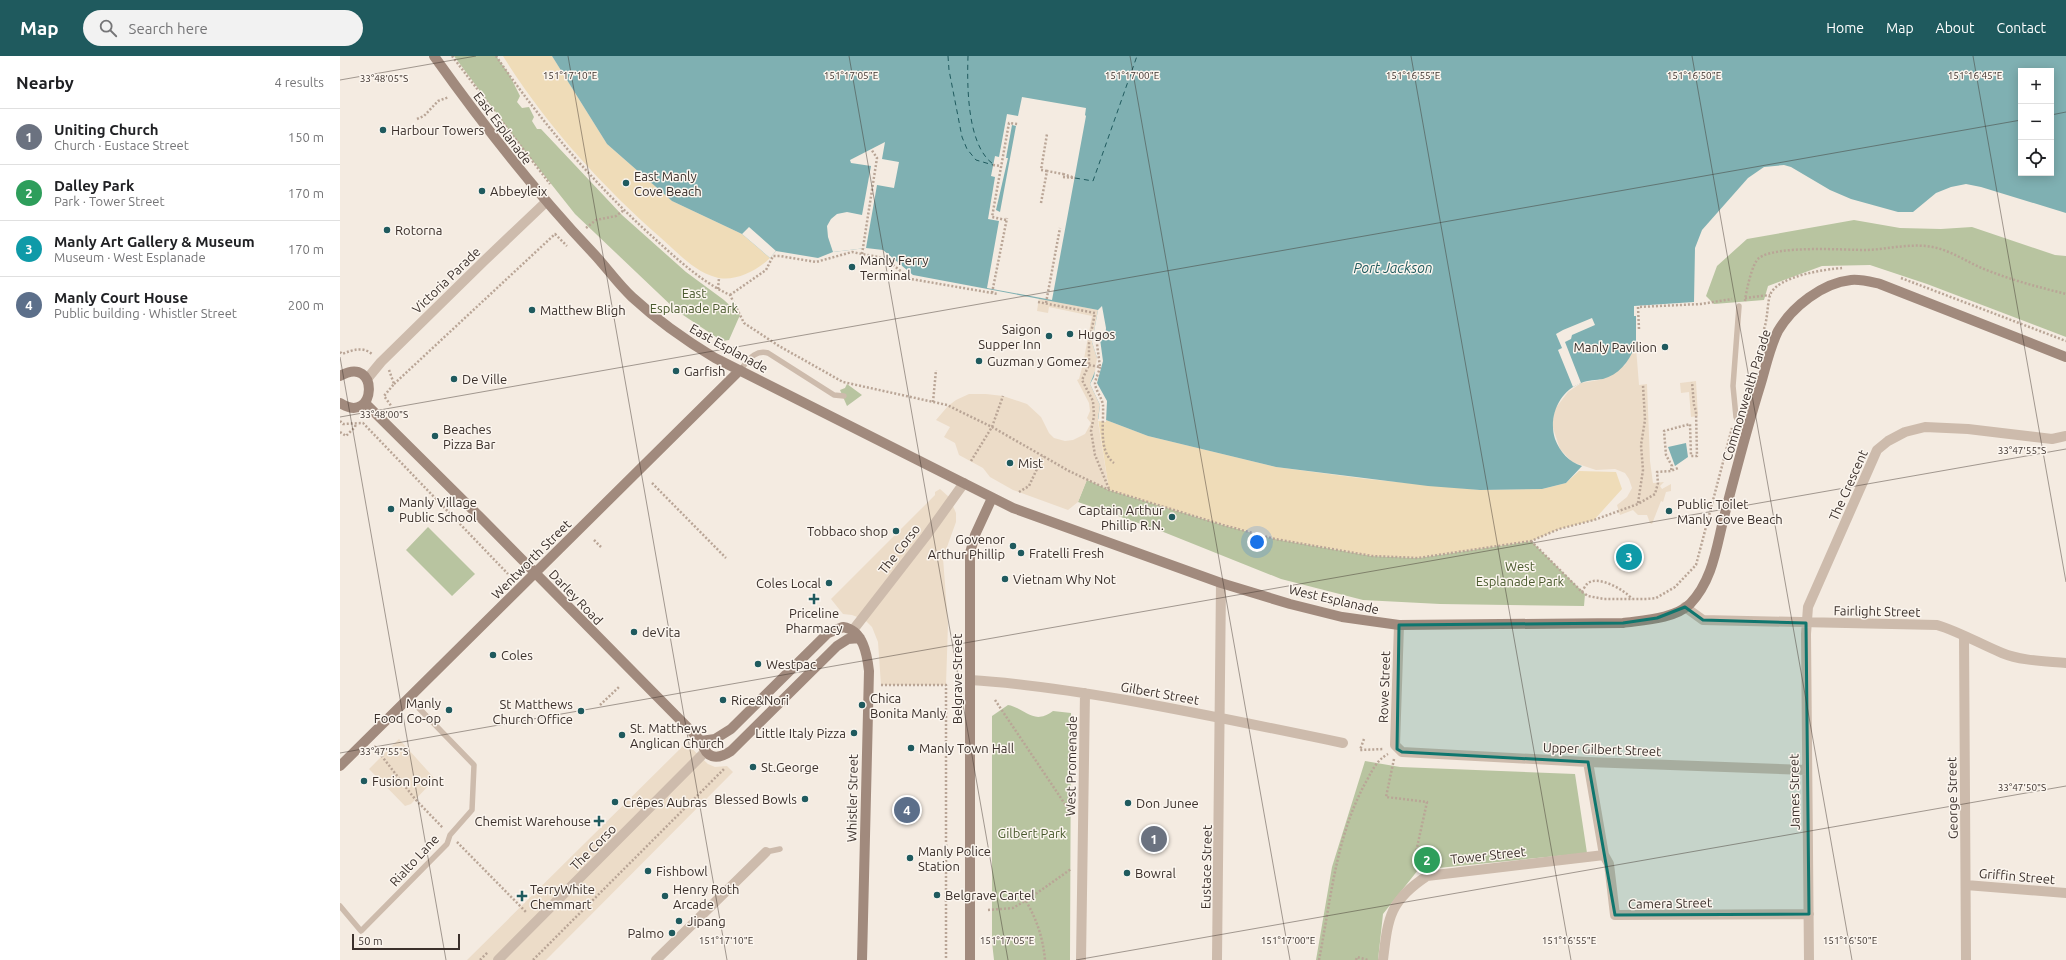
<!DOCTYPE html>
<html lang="en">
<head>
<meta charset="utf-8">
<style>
	body { margin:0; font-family:Ubuntu,sans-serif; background:#f2f2f2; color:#202124 }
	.controls { position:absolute; right:12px; top:12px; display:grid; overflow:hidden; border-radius:0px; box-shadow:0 2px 10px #0003 }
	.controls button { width:36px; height:36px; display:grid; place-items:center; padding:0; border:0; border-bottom:1px solid #e0e0e0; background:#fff; color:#202124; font:20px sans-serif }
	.scale { position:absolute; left:12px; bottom:10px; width:108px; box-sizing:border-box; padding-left:4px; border:2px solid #3b302b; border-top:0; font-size:11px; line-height:14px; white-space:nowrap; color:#3b302b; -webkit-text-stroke:3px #fbf5ee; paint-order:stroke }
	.you { position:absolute; left:917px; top:486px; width:14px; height:14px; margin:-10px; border:3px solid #fff; border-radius:50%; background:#1a73e8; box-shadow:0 0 0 6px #1a73e833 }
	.badge { display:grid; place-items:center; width:26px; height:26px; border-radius:50%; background:#1f5a5e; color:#fff; font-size:13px; font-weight:700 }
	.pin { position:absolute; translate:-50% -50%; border:2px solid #fff; box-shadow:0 1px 4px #0006 }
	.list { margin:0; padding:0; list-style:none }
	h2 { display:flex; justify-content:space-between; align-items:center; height:52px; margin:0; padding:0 16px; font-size:17px }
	h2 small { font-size:13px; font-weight:400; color:#757577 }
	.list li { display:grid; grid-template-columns:26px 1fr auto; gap:12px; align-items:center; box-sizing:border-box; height:56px; padding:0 16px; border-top:1px solid #e0e0e0 }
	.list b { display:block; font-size:15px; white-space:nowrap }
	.list p { margin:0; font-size:13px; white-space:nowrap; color:#757577 }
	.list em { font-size:13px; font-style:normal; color:#757577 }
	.icon { flex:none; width:22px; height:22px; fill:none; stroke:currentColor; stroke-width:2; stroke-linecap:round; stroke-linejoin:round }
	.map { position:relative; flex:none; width:1726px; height:904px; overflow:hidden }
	header { display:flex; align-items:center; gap:24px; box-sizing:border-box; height:56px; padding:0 20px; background:#1f5a5e; color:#fff }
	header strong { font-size:19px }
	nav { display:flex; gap:22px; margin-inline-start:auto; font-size:14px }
	.search { width:280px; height:36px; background:#f2f2f2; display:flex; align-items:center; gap:10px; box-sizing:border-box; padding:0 14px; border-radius:22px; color:#757577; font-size:15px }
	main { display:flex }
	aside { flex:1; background:#fff }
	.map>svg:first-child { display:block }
	.green { fill:#b8c4a0 }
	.sand { fill:#efdcb8 }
	.plaza { fill:#ecdcc8 }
	.water { fill:#7fb0b2; fill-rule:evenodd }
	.pier { fill:#f4ebe1; fill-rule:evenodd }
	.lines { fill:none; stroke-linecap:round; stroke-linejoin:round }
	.ferry { stroke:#1f5a5e; stroke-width:1; stroke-dasharray:5 4; stroke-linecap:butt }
	.path { stroke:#b9a596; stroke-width:2.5; stroke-dasharray:2 2; stroke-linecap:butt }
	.lane { stroke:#cdbbac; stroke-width:5.5 }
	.street { stroke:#cdbbac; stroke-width:10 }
	.secondary { stroke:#a18a7d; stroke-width:10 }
	.path-bridge { stroke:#b9a596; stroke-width:2.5; stroke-dasharray:2 2; stroke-linecap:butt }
	.marked { fill:#0f766e; fill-opacity:0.2; stroke:#0f766e; stroke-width:3; stroke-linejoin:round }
	.ticks { fill:none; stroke:#3b302b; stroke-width:1; stroke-opacity:0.45 }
	.poi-dot { fill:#1f5a5e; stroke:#fbf5ee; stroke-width:1.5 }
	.labels { text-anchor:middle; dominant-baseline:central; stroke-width:3; stroke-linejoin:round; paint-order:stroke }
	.street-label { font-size:13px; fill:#3b302b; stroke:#fbf5ee }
	.poi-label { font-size:13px; fill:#3b302b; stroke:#fbf5ee; text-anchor:start }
	.park-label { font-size:13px; fill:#4a5a2e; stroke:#fbf5ee }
	.water-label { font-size:14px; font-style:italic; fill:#1f5a5e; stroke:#fbf5ee }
	.ticks-label { font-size:10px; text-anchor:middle; fill:#3b302b; stroke:#fbf5ee; stroke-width:3; stroke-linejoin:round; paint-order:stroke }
</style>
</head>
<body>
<header>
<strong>Map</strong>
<div class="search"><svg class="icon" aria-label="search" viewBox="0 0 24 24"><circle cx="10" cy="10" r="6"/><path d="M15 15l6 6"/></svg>Search here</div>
<nav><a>Home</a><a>Map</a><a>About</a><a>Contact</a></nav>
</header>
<main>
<aside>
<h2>Nearby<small>4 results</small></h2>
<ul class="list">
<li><span class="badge" style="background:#6b7280">1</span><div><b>Uniting Church</b><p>Church · Eustace Street</p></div><em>150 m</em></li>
<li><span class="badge" style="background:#2e9e5b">2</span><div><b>Dalley Park</b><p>Park · Tower Street</p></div><em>170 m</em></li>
<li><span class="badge" style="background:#0f9aa8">3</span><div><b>Manly Art Gallery &amp; Museum</b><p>Museum · West Esplanade</p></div><em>170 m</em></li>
<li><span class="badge" style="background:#5c6f8a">4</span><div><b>Manly Court House</b><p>Public building · Whistler Street</p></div><em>200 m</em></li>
</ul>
</aside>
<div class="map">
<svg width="1726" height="904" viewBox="0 0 1726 904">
	<rect width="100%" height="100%" fill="#f4ebe1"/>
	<path class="green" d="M114,0H156L169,18L180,40L177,46L182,52L189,51L194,61L192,65L197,73H201L282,159L346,216L384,244L400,259L389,284L382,285L337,255L235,158L181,90Z
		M1514,164L1560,172L1601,173L1632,171L1715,199L1726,200V281L1587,228L1530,209L1482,210L1428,230L1424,244L1374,248L1366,240L1377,210L1407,183Z
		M507,328L522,339L507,350L500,334L505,332Z
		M747,423L769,434L883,469L935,483L1032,500L1078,502L1191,485L1245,538L1244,550L1100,548L1023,544L941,523L821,475L738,446Z
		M88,471L135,518L112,540L66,494Z
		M668,649C685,652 693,670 713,655L731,657L730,904H654L652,886V660Z
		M1025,705L1060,711L1235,718L1247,797L1078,814L1043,858L1038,904H976L992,811Z"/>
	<path class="sand" d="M163,0H212L267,88L332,145L402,178L430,202C417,215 393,227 375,221C354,215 338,197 321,182C261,129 206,69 163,0Z
		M758,363L766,364L808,380L936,411L1027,423L1140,434L1202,433L1226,427L1239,415L1276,416L1282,433L1254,464L1219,473L1191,485L1078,502L1032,500L935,483L883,469L769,434Z"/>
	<path class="plaza" d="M699,242L758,254L752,286L757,302V310L750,328L760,349L758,366L769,434L747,424L738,446L728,454L673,434L650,421L643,412L619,399L615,387L604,381L610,371L596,364L608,350L616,344L629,338H646L663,340L687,348L701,361L709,377L714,382L725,385L733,384L745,378L751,367L747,362L750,355L749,347L737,324L739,323L743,308L752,260L709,251L708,257L697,255Z
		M1294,291H1296L1299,329L1307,328L1310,405L1313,427L1324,426L1320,430L1322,433L1331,428V435L1326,436L1323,446L1321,445L1312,468L1310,467L1307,459H1298L1293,454L1280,459L1277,449L1287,441L1292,432L1289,423L1285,417L1275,413L1256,414L1232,406L1220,393L1212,369L1215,353L1228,336L1241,327L1259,324L1285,309Z
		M1356,325L1358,360L1351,361L1349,336L1341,337L1340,327Z
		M600,433L609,441L616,457V466L603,502L608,568L606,629H541L538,586L532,571L525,564L512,559L503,558L491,543L595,439V436Z
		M59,683L95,723L71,748L65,750L29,713Z
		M346,687L368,708L375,711L387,710L393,716L206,904H127Z"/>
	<path class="water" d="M212,0H1726V157L1641,131L1626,128L1611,131L1596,137L1573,156H1558L1511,143L1490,134L1451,111L1444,109L1424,111L1408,122L1362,174L1355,192L1354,246L1294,250V260H1296V291L1294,292C1289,306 1278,319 1263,323C1256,324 1248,324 1241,327C1219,335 1208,361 1215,383C1220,396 1229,406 1242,410L1226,427L1202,433L1140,434L1088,430L936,411L808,380L766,364L758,363L760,349L750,328L757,310V302L752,286L758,254L573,219L543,194L526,192L493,196L478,202L436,195L430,202L402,178L332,145L267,88ZM1681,15H1711V117H1681Z
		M1346,387L1348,401L1335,410L1328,391Z"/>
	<path class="pier" d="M682,41L746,52L745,59L746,60L712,244L647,232L659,165L648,163L655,121L651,120L655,100L659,101L667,58L678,60ZM672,69L676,70L660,156L656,154L668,102H666Z
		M545,86L542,103L559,106L554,132L537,129L526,192L493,196L488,181L487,170L491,163L497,158L507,156L522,159L531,110L511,107L510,104Z
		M409,171L436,195L430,202L402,178Z
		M762,250L766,272L765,284L760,283L763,305L757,327L767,345L766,366L758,365L760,349L750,328L754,321L757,302L752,286L758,254Z
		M1252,262L1255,269L1232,279L1231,283L1225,286L1241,327L1233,331L1218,294L1222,292L1216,278L1223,274Z"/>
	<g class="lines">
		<path class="ferry" d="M608,0L609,14L622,81L627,93L636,104L653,109
			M628,0C627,30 627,89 653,108
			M735,122L753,125L797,0"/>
		<path class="path" d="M112,0L210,128
			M156,0C202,67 255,129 315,183C338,204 362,226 390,239L404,267L439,290L503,326L607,349L652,371L729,415L769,434L883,469L935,483L1032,500L1078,502L1191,485L1219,473L1254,464L1298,448L1315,438L1318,427L1317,416L1331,415L1338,412
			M77,63L84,60L98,45L109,41
			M653,109L661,110
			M707,115L701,114L707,78
			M723,118L735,122
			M723,121L735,122
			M666,164L652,161L669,67L678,68
			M246,172L256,164L276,160L284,154
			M522,198L537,102L531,93
			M1561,222L1726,285
			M378,233L379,222
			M652,237L667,162
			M390,239L426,214L433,200H440L476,206L512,196L522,198L544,202L571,223L658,238
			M1405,242L1430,239
			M1405,245C1406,236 1412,207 1419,202C1437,189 1504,194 1527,194C1550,193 1575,186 1597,192C1613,196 1629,207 1644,213C1671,224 1698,231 1726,238
			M698,246L755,257L749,287V309L742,324L753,345L754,360L751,375L755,399L769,433
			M706,247L720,172
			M1299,273L1298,251L1361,248L1392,243
			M1424,273C1428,261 1427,249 1430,239C1437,220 1486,213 1503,212
			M0,296L2,298C13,294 22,290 32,298
			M749,309L760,311L757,288
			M760,311C759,316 755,324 755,328C756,335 762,342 763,349C764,367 758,395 774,407
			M49,314L54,328L44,340L52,351
			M54,328L215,178L227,190
			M593,346L596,314
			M0,365L3,368L23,367L168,518
			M0,376L6,380L15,371L16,367
			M631,405L652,371L663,340
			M1331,414L1332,410L1326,399L1324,375L1350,368L1351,400H1357L1356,355L1354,349L1352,326
			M312,427L386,502
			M679,436L689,430L703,400
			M1298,447L1303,414L1301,389L1305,364L1303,329
			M254,484L261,491
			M1191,485L1242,536L1248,540L1264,543H1307L1316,542L1335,531L1356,509L1392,372
			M1242,536C1243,534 1245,530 1247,528C1257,518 1285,534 1292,543
			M541,629H606V904
			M655,644L731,757
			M260,649L280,630
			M1024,683L1020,694L1044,693
			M34,690L75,743L103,772
			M1054,703L1046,741L1087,746L1076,796L1082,810
			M117,786L187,857
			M686,845C697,864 703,882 705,904
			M648,854L673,852L690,842L731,813
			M140,904L148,896
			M193,904L385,712
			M979,904C991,843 996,779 1027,724C1033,713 1037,704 1048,698
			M1016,904L1017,901L1028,904"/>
		<path class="lane" d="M1399,250L1393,330L1396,361L1405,377
			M400,314C408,305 415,293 428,297L494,339L504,340
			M426,796L440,793
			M0,850L21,875L107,788L110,779L132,754L134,709L69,642"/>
		<path class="street" d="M27,323L41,306L144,205L206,146
			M1345,551L1363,564L1597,569C1620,576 1640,588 1662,597C1682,605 1705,605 1726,607
			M1059,569L1055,689L1062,696L1248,706L1467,714
			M513,574L586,480L624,427
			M1624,580L1626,904
			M630,624C682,627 734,635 786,644C859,657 931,672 1003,687
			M1248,706L1264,799L1269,808L1275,859L1469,858
			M1626,829L1726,837
			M158,904L365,696
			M316,904L426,796
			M741,904L745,637
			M877,904L881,527
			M1043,904C1048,862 1049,845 1087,820L1264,799
			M1469,904L1466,578L1468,551L1537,394L1548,385L1565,376L1585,371L1628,373L1712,383L1726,380"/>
		<path class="secondary" d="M94,0C144,70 195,136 254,198C267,212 278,228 292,241C318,265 345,284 375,302L673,452L881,527L950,548L1002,561L1059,569L1283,567C1304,564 1334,563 1350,548C1372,525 1376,494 1383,465C1395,418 1407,372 1421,327C1426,310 1430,291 1438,275C1452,251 1482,227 1511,224C1521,223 1531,226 1540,228L1726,301
			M0,320C40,297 37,371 0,347
			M25,347L144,465L361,685C366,702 376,705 391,695L497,590L508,583L520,582
			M361,685L375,683L391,673L488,577L503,571C523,574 527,598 529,615L522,904
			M0,710L400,314
			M630,904V497L635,479L652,442"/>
		<path class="path-bridge" d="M701,147L707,115L723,118"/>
	</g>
	<path class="marked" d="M1345,551L1363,564L1466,567L1469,858L1275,859L1248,706L1062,696L1057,693L1059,569L1283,567L1317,562Z"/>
	<path class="ticks" d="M228,0L387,904M509,0L668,904M790,0L950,904M1071,0L1231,904M1352,0L1512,904M1633,0L1726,526M0,24L136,0M1711,59L1726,56M0,301L106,904M0,361L1681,64M0,697L1726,393M736,904L1726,730"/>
	<g class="poi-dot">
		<circle cx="43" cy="74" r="4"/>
		<circle cx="286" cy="127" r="4"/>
		<circle cx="142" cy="135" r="4"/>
		<circle cx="47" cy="174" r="4"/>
		<circle cx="512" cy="211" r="4"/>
		<circle cx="192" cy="254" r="4"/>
		<circle cx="730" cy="278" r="4"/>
		<circle cx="709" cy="280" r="4"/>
		<circle cx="1325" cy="291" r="4"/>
		<circle cx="639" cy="305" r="4"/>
		<circle cx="336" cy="315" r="4"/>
		<circle cx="114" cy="323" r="4"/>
		<circle cx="95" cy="380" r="4"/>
		<circle cx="670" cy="407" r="4"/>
		<circle cx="51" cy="453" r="4"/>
		<circle cx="1329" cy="455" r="4"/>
		<circle cx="832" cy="461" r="4"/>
		<circle cx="556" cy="475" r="4"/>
		<circle cx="673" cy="490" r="4"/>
		<circle cx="681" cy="497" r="4"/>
		<circle cx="665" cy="523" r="4"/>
		<circle cx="489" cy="527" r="4"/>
		<path d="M472 537h4v4h4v4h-4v4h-4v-4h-4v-4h4z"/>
		<circle cx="294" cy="576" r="4"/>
		<circle cx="153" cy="599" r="4"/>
		<circle cx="418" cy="608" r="4"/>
		<circle cx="383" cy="644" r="4"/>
		<circle cx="522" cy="649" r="4"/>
		<circle cx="109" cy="654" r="4"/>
		<circle cx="241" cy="655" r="4"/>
		<circle cx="514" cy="677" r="4"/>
		<circle cx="282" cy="679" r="4"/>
		<circle cx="571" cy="692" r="4"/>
		<circle cx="413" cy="711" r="4"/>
		<circle cx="24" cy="725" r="4"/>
		<circle cx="465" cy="743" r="4"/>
		<circle cx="275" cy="746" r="4"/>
		<circle cx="788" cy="747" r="4"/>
		<path d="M257 759h4v4h4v4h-4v4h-4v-4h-4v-4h4z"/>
		<circle cx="570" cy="802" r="4"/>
		<circle cx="308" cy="815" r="4"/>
		<circle cx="787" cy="817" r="4"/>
		<circle cx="597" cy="839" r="4"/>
		<path d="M180 834h4v4h4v4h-4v4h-4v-4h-4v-4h4z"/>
		<circle cx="325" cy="840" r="4"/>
		<circle cx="339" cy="865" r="4"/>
		<circle cx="332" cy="877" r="4"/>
	</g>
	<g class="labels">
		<g class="street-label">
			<text transform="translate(163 72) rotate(53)">East Esplanade</text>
			<text transform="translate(106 224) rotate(-44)">Victoria Parade</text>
			<text transform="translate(389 292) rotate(29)">East Esplanade</text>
			<text transform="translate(1406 339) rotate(-73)">Commonwealth Parade</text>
			<text transform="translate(1508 429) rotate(-66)">The Crescent</text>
			<text transform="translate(559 493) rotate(-52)">The Corso</text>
			<text transform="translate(191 503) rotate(-45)">Wentworth Street</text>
			<text transform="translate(236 541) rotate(46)">Darley Road</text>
			<text transform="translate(994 543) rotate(13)">West Esplanade</text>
			<text transform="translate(1537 555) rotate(1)">Fairlight Street</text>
			<text transform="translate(617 623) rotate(-90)">Belgrave Street</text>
			<text transform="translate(1044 631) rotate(-88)">Rowe Street</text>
			<text transform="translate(820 637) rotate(10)">Gilbert Street</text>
			<text transform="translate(1262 693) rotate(2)">Upper Gilbert Street</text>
			<text transform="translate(731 710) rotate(-89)">West Promenade</text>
			<text transform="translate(1454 736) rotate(-91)">James Street</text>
			<text transform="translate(512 742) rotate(-89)">Whistler Street</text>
			<text transform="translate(1612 742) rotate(-91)">George Street</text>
			<text transform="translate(253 791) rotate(-45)">The Corso</text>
			<text transform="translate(1148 799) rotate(-6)">Tower Street</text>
			<text transform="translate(74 804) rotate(-47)">Rialto Lane</text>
			<text transform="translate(866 811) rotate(-89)">Eustace Street</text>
			<text transform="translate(1677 820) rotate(5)">Griffin Street</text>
			<text transform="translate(1330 847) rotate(-1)">Camera Street</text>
		</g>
		<g class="poi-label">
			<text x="51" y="74">Harbour Towers</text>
			<text x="294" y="120">East Manly<tspan x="294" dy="15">Cove Beach</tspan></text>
			<text x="150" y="135">Abbeyleix</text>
			<text x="55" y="174">Rotorna</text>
			<text x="520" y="204">Manly Ferry<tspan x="520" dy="15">Terminal</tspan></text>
			<text x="200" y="254">Matthew Bligh</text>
			<text x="701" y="273" text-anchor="end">Saigon<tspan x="701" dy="15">Supper Inn</tspan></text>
			<text x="738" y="278">Hugos</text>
			<text x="1317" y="291" text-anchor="end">Manly Pavilion</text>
			<text x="647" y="305">Guzman y Gomez</text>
			<text x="344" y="315">Garfish</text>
			<text x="122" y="323">De Ville</text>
			<text x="103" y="373">Beaches<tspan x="103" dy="15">Pizza Bar</tspan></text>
			<text x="678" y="407">Mist</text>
			<text x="59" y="446">Manly Village<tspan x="59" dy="15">Public School</tspan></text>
			<text x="1337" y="448">Public Toilet<tspan x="1337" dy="15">Manly Cove Beach</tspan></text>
			<text x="824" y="454" text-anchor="end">Captain Arthur<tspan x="824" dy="15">Phillip R.N.</tspan></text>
			<text x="548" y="475" text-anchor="end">Tobbaco shop</text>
			<text x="665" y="483" text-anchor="end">Govenor<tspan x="665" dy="15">Arthur Phillip</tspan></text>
			<text x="689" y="497">Fratelli Fresh</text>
			<text x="673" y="523">Vietnam Why Not</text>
			<text x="481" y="527" text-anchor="end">Coles Local</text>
			<text x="474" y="557" text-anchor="middle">Priceline<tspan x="474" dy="15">Pharmacy</tspan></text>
			<text x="302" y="576">deVita</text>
			<text x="161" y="599">Coles</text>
			<text x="426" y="608">Westpac</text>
			<text x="530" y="642">Chica<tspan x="530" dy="15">Bonita Manly</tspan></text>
			<text x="391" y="644">Rice&amp;Nori</text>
			<text x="101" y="647" text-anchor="end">Manly<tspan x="101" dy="15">Food Co-op</tspan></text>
			<text x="233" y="648" text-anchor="end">St Matthews<tspan x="233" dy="15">Church Office</tspan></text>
			<text x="290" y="672">St. Matthews<tspan x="290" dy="15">Anglican Church</tspan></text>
			<text x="506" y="677" text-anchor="end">Little Italy Pizza</text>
			<text x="579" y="692">Manly Town Hall</text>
			<text x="421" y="711">St.George</text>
			<text x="32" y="725">Fusion Point</text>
			<text x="457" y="743" text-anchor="end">Blessed Bowls</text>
			<text x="283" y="746">Crêpes Aubras</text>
			<text x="796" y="747">Don Junee</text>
			<text x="251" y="765" text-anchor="end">Chemist Warehouse</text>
			<text x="578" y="795">Manly Police<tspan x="578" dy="15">Station</tspan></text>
			<text x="316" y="815">Fishbowl</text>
			<text x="795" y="817">Bowral</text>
			<text x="190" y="833">TerryWhite<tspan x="190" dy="15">Chemmart</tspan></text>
			<text x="333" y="833">Henry Roth<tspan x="333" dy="15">Arcade</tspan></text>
			<text x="605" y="839">Belgrave Cartel</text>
			<text x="347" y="865">Jipang</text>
			<text x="324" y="877" text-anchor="end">Palmo</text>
		</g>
		<g class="park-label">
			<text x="354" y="237">East<tspan x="354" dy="15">Esplanade Park</tspan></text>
			<text x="1180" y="510">West<tspan x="1180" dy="15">Esplanade Park</tspan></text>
			<text x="692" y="777">Gilbert Park</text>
		</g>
		<g class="water-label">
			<text x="1053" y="212">Port Jackson</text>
		</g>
	</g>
	<g class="ticks-label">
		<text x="1635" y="23">151°16'45"E</text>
		<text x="230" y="23">151°17'10"E</text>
		<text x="511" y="23">151°17'05"E</text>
		<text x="792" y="23">151°17'00"E</text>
		<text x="1073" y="23">151°16'55"E</text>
		<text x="1354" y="23">151°16'50"E</text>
		<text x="44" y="26">33°48'05"S</text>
		<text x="44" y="362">33°48'00"S</text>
		<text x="1682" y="398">33°47'55"S</text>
		<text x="44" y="699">33°47'55"S</text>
		<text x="1682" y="735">33°47'50"S</text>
		<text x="386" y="888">151°17'10"E</text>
		<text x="667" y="888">151°17'05"E</text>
		<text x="948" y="888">151°17'00"E</text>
		<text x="1229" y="888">151°16'55"E</text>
		<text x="1510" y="888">151°16'50"E</text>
	</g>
</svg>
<div class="controls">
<button>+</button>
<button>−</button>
<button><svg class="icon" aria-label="locate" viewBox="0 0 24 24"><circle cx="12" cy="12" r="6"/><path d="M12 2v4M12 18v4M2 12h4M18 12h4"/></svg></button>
</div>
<div class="scale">50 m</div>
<div class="you"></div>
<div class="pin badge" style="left:814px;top:783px;background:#6b7280">1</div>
<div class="pin badge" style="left:1087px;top:804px;background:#2e9e5b">2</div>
<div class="pin badge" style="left:1289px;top:501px;background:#0f9aa8">3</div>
<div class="pin badge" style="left:567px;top:754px;background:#5c6f8a">4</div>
</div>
</main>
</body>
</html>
